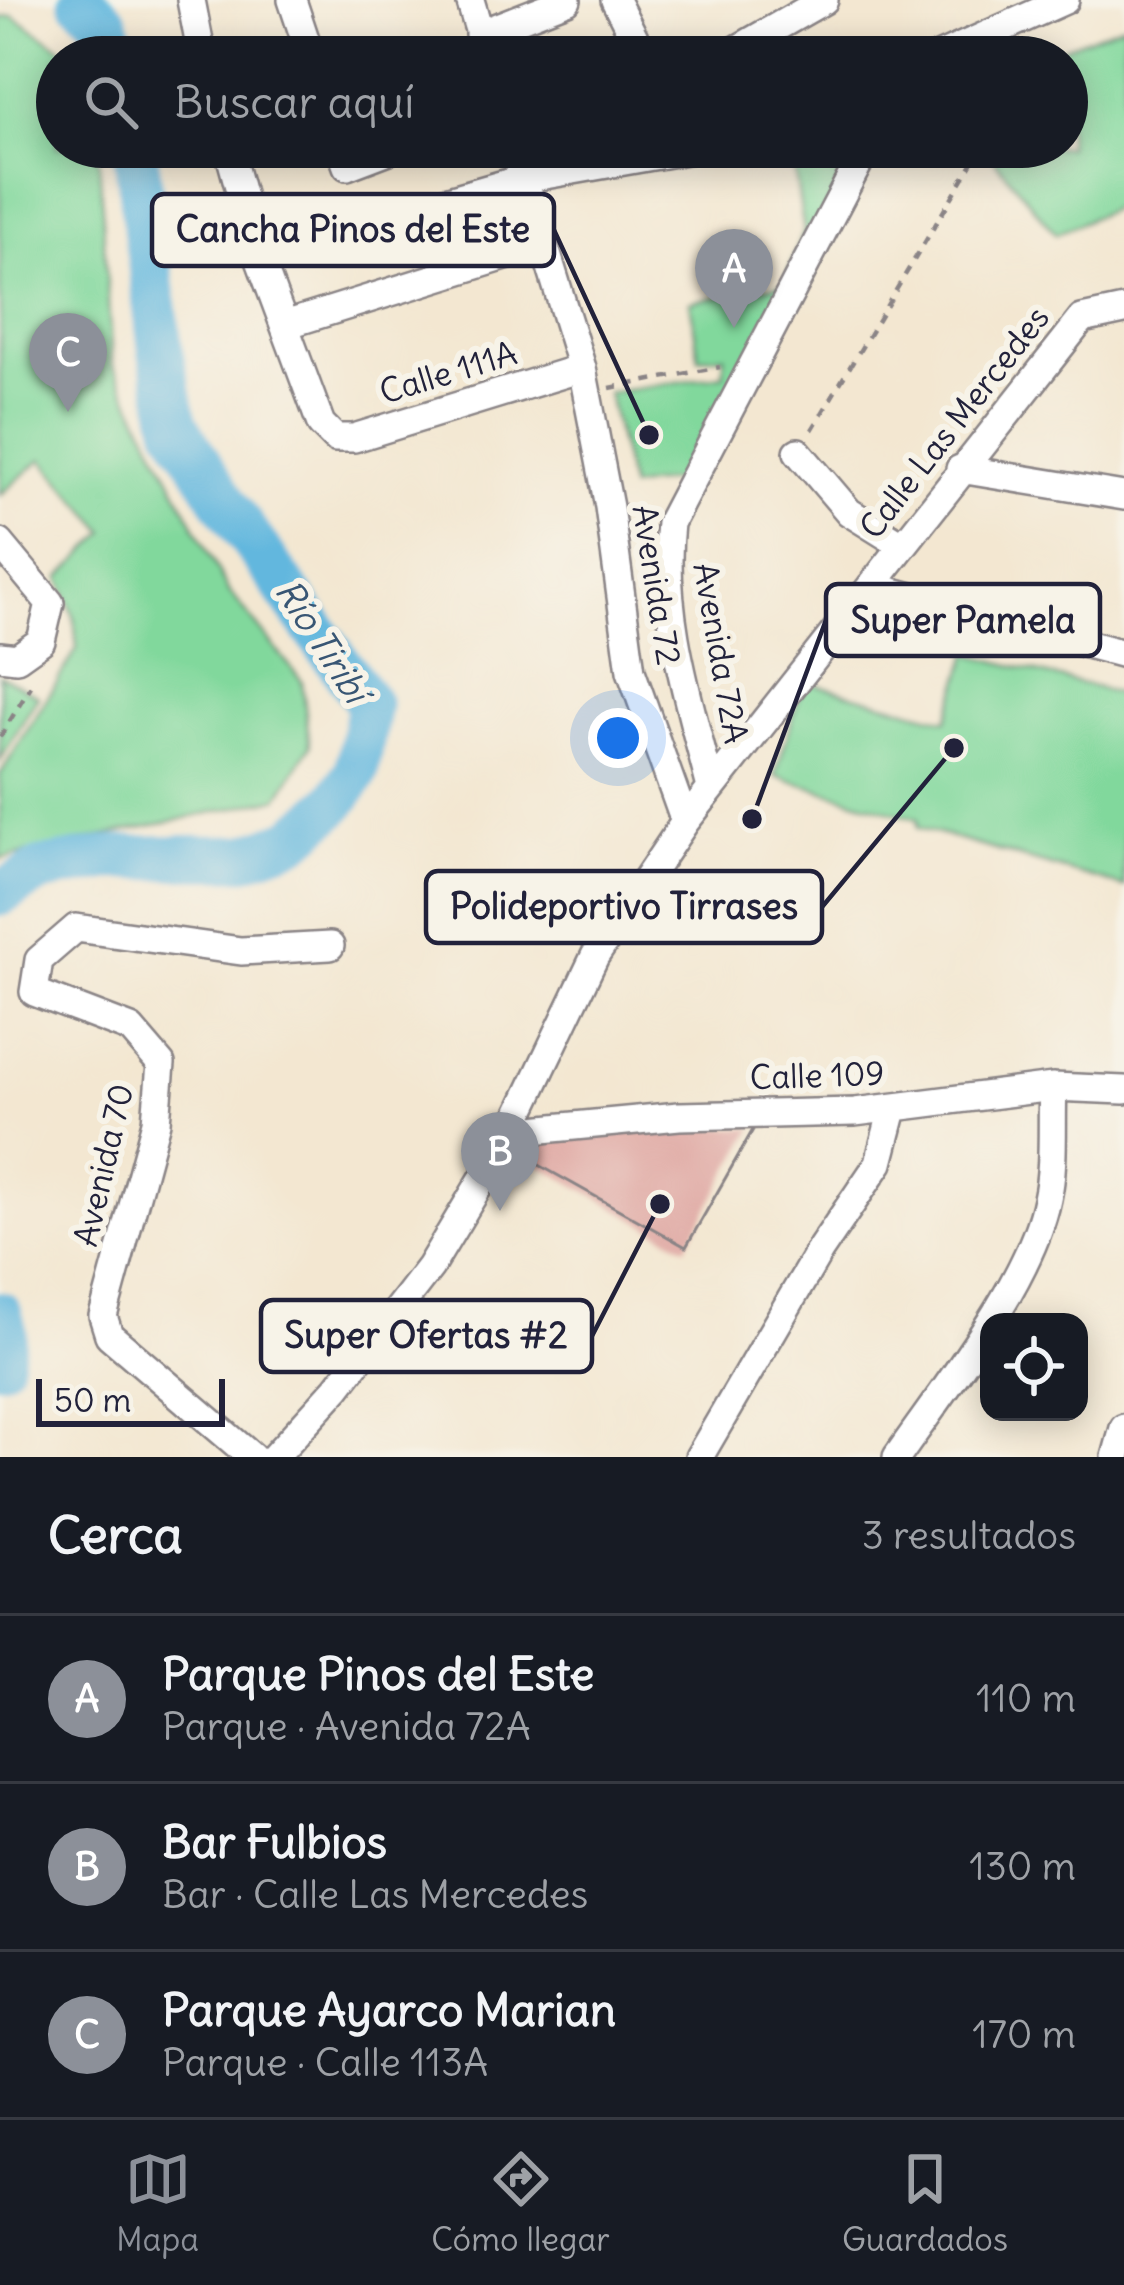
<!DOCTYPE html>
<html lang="es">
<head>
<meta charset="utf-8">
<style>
	body { margin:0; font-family:Delius,sans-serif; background:#242831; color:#f1f3f6 }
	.controls { position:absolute; right:36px; bottom:36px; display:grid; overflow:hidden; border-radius:24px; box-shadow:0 6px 30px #0003 }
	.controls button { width:108px; height:108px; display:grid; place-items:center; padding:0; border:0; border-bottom:3px solid #363941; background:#171b24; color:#f1f3f6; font:60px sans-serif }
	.scale { position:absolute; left:36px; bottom:30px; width:189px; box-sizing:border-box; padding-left:12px; border:6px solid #22223b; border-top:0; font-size:33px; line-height:42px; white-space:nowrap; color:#22223b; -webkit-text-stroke:9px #f7f3e8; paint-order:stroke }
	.you { position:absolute; left:618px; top:738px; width:42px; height:42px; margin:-30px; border:9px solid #fff; border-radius:50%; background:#1a73e8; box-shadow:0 0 0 18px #1a73e833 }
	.badge { display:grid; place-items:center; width:78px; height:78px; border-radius:50%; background:#8c9099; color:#fff; font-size:39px; font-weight:700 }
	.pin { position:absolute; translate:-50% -99px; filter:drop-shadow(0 3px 6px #0008) }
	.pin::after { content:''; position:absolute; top:63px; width:42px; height:36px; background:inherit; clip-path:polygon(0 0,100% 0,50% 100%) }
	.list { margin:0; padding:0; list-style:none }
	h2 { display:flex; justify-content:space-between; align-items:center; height:156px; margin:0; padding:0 48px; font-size:51px }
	h2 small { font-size:39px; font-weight:400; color:#9ea1a6 }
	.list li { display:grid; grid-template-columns:78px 1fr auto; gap:36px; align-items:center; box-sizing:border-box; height:168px; padding:0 48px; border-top:3px solid #363941 }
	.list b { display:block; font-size:45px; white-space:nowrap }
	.list p { margin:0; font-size:39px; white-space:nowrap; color:#9ea1a6 }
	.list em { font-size:39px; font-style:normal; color:#9ea1a6 }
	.icon { flex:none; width:66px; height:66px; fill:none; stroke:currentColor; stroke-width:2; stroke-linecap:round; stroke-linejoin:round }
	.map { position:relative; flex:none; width:1124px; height:1457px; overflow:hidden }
	.search { position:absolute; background:#171b24; box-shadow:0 6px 30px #0003; left:36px; right:36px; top:36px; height:132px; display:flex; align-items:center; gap:30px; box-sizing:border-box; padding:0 42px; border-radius:66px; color:#9ea1a6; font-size:45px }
	.sheet { height:660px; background:#171b24 }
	nav { display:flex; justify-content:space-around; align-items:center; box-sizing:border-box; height:168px; border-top:3px solid #363941; background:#171b24; font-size:33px; color:#9ea1a6 }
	nav a { display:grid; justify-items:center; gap:6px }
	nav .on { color:#8c9099 }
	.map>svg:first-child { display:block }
	.green { fill:#81d89c; stroke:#527d6c; stroke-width:3 }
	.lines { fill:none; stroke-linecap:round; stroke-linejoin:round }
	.river { stroke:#62b7de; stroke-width:45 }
	.building { fill:#e0aaa5 }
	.minor-casing { stroke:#8a8486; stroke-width:32 }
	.path { stroke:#8a8486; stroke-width:4.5; stroke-dasharray:9 9; stroke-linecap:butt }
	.minor { stroke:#fff; stroke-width:27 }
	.labels { text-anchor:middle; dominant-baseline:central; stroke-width:12; stroke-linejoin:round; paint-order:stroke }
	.street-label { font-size:33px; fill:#22223b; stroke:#f7f3e8 }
	.water-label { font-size:36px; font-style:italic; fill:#385674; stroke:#f7f3e8 }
	.leader { fill:none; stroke:#22223b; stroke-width:4.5 }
	.callout-dot { fill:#22223b; stroke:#f7f3e8; stroke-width:4.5 }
	.callout { fill:#f7f3e8; stroke:#22223b; stroke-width:4.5 }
	.callout-label { font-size:36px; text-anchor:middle; font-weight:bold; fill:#22223b }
</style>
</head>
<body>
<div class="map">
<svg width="1124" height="1457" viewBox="0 0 1124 1457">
	<rect width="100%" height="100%" fill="#f7f3e8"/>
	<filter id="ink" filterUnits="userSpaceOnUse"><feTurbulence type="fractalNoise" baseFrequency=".00833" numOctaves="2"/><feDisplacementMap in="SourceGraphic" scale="24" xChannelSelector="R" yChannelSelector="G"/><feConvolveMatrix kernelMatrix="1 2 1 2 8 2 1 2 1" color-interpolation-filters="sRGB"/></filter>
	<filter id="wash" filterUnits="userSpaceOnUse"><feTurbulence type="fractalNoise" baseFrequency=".004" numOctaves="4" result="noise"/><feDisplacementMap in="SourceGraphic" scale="48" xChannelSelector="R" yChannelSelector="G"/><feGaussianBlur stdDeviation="2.7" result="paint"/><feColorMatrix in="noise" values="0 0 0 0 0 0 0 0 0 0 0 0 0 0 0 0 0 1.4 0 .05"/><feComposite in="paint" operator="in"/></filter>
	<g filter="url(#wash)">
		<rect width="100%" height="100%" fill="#f3e7d1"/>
		<path class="green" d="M13,16L66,51L68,57H57V147H95L99,160L112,364L227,589L302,681L310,746L278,798L0,859V775L77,649L74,617L60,578L106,532L42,459L0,495V18Z
			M1124,24V203L1056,234L984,147H1067V57H1039Z
			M792,154L854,184L689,477L630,488L608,393L723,375L725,355L699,358L690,302L784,284L804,231Z
			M969,654L1124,695V887L918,828V819L775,776L804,681L947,720Z
			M0,675L38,696L0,761Z"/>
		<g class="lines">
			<path class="river" d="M81,0L107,23L117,57
				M0,894L41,870L108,858L245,857L294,839L335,803L356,773L369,705L225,503L176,425L161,354L135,147
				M0,1314L5,1332L0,1362"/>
		</g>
		<g id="blocks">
			<path class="building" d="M754,1128L686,1247L532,1161L547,1130Z"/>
		</g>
	</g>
	<g filter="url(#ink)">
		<use href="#blocks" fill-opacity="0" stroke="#8a8486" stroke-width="3"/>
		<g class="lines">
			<defs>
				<path id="minor" d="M191,0L202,57
					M292,0L311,57
					M470,0L487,57
					M615,0L644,57
					M479,34L567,0
					M724,57L824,0
					M938,57L1065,0
					M228,147L257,252L321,424L335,438H354L582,368
					M340,147L347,166L397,147
					M514,147L582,368L609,507L631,671L685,822
					M393,216L522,179L704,147
					M285,325L544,244
					M798,452L849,512L902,545
					M960,469L1124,496
					M0,543L50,603L41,641L17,658L0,656
					M871,586L1124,654
					M711,788C689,701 660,614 670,523L867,147
					M511,1132L679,1116L855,1112L1053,1087L1124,1090
					M252,1457L109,1335L103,1316L156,1122L161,1064L131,1029L34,992L39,960L76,928L241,951L330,946
					M274,1457L337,1388L430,1267L511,1132L595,956L685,822L1082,319L1124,310
					M699,1457L820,1250L879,1163L893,1109
					M897,1457C945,1388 1031,1280 1047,1199C1055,1163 1051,1123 1053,1087
					M1116,1457L1124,1428"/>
			</defs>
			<use href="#minor" class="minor-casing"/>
			<path class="path" d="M610,388L720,367
				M812,430L982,147
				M0,737L31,686"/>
			<use href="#minor" class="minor"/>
		</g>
	</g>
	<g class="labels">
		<g class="street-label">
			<text transform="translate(448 372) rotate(-17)">Calle 111A</text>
			<text transform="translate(954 422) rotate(-52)">Calle Las Mercedes</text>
			<text transform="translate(657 585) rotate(81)">Avenida 72</text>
			<text transform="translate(721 653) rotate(80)">Avenida 72A</text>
			<text transform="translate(817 1075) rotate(-2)">Calle 109</text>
			<text transform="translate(103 1165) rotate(-77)">Avenida 70</text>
		</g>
		<g class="water-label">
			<text transform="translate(322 641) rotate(57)">Río Tiribí</text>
		</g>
	</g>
	<path class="leader" d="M649 435L554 230M752 819L826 620M954 748L822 907M660 1204L592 1336"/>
	<g class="callout-dot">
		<circle cx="649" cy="435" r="12"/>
		<circle cx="752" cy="819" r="12"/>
		<circle cx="954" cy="748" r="12"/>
		<circle cx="660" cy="1204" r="12"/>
	</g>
	<g class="callout">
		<rect x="152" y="194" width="402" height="72" rx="12"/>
		<rect x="826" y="584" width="274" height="72" rx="12"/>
		<rect x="426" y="871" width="396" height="72" rx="12"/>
		<rect x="261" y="1300" width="331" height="72" rx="12"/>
	</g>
	<g class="callout-label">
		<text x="353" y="242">Cancha Pinos del Este</text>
		<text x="963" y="633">Super Pamela</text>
		<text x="624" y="919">Polideportivo Tirrases</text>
		<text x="426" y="1348">Super Ofertas #2</text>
	</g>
</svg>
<div class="controls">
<button><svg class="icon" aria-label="locate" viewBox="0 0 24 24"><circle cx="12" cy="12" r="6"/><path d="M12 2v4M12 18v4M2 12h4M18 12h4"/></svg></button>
</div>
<div class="scale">50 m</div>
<div class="you"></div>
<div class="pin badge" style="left:734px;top:328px">A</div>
<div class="pin badge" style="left:500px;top:1211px">B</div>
<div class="pin badge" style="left:68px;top:412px">C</div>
<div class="search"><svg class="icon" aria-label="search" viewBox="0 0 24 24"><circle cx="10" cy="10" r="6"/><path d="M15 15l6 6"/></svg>Buscar aquí</div>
</div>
<section class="sheet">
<h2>Cerca<small>3 resultados</small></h2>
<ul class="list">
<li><span class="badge">A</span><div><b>Parque Pinos del Este</b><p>Parque · Avenida 72A</p></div><em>110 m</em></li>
<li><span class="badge">B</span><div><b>Bar Fulbios</b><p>Bar · Calle Las Mercedes</p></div><em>130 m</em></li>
<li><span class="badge">C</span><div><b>Parque Ayarco Marian</b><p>Parque · Calle 113A</p></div><em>170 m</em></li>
</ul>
</section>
<nav>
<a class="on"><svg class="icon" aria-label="map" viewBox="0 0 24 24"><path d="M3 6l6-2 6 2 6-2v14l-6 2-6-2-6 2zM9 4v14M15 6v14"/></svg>Mapa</a>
<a><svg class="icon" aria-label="directions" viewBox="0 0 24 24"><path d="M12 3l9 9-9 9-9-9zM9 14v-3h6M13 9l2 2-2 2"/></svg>Cómo llegar</a>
<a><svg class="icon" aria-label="saved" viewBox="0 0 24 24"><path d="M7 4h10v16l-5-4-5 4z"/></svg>Guardados</a>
</nav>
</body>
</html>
